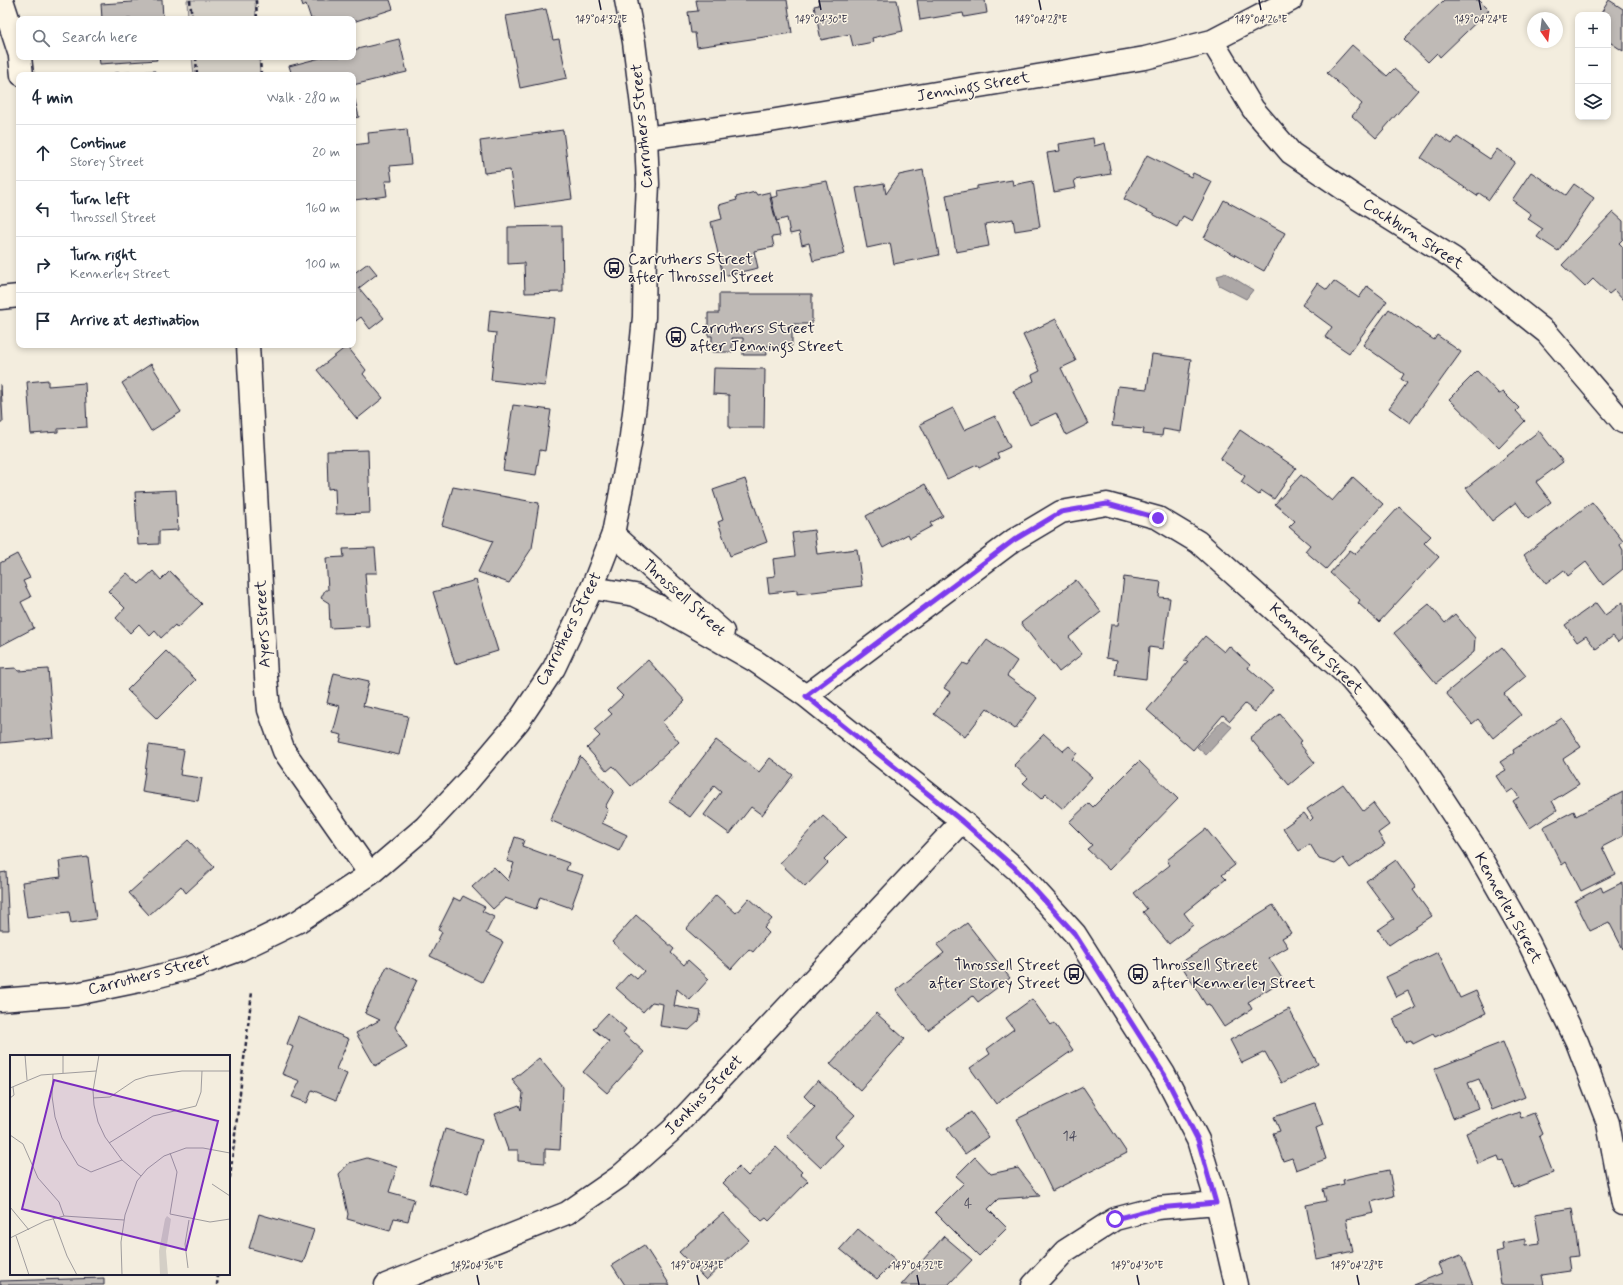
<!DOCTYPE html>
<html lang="en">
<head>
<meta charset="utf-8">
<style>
	body { margin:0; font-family:Mynerve,sans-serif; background:#f6f6f7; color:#1f2937 }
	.controls { position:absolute; right:12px; top:12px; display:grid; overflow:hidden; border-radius:8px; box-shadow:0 2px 6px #0003 }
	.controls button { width:36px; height:36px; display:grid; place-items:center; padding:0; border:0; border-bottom:1px solid #e0e1e3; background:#fff; color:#1f2937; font:20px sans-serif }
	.compass { position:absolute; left:1527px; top:12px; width:36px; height:36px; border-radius:50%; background:#fff; box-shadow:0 2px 6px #0003; rotate:166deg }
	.stop { position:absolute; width:12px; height:12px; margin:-9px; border:3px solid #7c3aed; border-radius:50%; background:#fff }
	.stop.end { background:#7c3aed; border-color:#fff; box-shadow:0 1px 4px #0008 }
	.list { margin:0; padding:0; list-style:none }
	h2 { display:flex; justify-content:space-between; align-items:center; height:52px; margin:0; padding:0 16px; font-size:17px }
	h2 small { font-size:13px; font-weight:400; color:#747a83 }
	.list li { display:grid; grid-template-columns:26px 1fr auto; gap:12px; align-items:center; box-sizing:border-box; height:56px; padding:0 16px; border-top:1px solid #e0e1e3 }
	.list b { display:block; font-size:15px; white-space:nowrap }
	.list p { margin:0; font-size:13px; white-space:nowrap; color:#747a83 }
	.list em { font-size:13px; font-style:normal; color:#747a83 }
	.icon { flex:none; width:22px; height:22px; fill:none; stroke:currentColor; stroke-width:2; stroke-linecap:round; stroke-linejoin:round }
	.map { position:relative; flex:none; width:1623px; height:1285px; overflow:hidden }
	.search { position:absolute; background:#fff; box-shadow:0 2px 6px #0003; left:16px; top:16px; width:340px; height:44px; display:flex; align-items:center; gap:10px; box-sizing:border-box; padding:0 14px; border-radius:8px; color:#747a83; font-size:15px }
	.panel { position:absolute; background:#fff; box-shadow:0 2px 6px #0003; left:16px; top:72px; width:340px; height:276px; border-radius:8px }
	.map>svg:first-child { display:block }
	.green { fill:#d4cfc6; stroke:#7b7880 }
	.water { fill:#aca7a6; stroke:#75727b }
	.building { fill:#bfbab6; stroke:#22223b }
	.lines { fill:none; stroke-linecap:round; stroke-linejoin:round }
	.minor-casing { stroke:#22223b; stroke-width:25 }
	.major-casing { stroke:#22223b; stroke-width:25 }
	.path { stroke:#22223b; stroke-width:2.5; stroke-dasharray:4 3; stroke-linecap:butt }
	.minor { stroke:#fcf5e5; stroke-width:22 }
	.major { stroke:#fcf5e5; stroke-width:22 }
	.route { stroke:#7c3aed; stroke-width:5 }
	.ticks { fill:none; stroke:#22223b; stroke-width:1.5 }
	.labels { text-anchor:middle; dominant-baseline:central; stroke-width:3; stroke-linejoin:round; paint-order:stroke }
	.number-label { font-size:14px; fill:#49485a }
	.street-label { font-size:16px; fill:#22223b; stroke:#fcf5e5 }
	.poi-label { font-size:16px; fill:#22223b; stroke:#fcf5e5; text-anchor:start }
	.inset-road { fill:none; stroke:#9f9c9d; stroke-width:1 }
	.view { fill:#7b2cbf; fill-opacity:0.15; stroke:#7b2cbf; stroke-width:2 }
	.inset-edge { fill:none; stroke:#22223b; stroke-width:2 }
	.ticks-label { font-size:10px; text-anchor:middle; fill:#22223b; stroke:#fcf5e5; stroke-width:3; stroke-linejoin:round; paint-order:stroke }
</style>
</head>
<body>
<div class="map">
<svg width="1623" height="1285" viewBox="0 0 1623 1285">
	<rect width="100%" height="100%" fill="#f3edde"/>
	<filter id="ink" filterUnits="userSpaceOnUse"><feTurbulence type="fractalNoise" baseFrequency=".025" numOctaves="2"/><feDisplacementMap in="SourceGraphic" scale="8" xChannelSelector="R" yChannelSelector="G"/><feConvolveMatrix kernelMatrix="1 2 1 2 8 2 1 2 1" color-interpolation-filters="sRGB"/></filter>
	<g filter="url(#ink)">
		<path class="green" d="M187,0H255L256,19H188Z
			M192,57H259L260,75H194Z"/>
		<path class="water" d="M1224,272L1253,290L1246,299L1219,285L1217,276L1224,274Z
			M1223,720L1232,727L1206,755L1197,747Z"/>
		<path class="building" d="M132,0H162L163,19H102L101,4L132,2Z
			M301,0H390L393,9L353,22V19H311L306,4L303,6Z
			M696,0H787L792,33L697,47L695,33H691L688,12L698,11Z
			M818,0H897L903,31L872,38L873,42L853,46L850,34L821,40L814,6L819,5Z
			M917,0H985L987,13L964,17L963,13L920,20Z
			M1444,0H1479L1489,10L1440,57L1437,53L1428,62L1404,39Z
			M1609,0L1623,9V51L1608,41V15H1600Z
			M546,9L553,40L559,39L567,78L520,88L506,16Z
			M399,39L407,72L353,85V75H292L289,66L324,57H353V50Z
			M1352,45L1387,76L1394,69L1418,90L1376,138L1352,116L1362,104L1327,73Z
			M99,57H156L157,60L100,64Z
			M155,71V75H114V73Z
			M353,92L359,117L353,118Z
			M407,129L411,164L390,166L392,181H385L387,196L354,200L353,145L369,143L368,133Z
			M563,130L572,199L515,207L510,170L484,173L480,141Z
			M1437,134L1452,144L1457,137L1490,159L1497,149L1515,162L1489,200L1479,193L1477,196L1421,158Z
			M1093,138L1094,146L1105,143L1111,174L1074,180L1076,188L1054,192L1047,153L1060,151L1059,144Z
			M1147,155L1191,177L1193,173L1212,182L1192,221L1183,216L1177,227L1124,199Z
			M923,170L939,255L894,264L890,243L867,248L856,188L884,183L886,194L899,175Z
			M1531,172L1566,195L1574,184L1594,198L1558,251L1537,237L1543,229L1528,219L1531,214L1512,200Z
			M1012,180L1013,185L1033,181L1040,227L1015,231L1013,219L985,224L989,246L956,252L946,195L977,189V186Z
			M827,181L845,254L813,261L809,243L802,245L799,232L790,234L787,218L776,221L770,198L778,196L777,190Z
			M755,192L757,195L770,192L780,236L772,237L774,247L754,251L758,268L723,276L711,222L722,219L719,205L737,200L736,197Z
			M1224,200L1285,233L1264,271L1204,238Z
			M1613,212L1623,221V239L1619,243L1623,247V300L1614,290L1609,294L1593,279L1585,287L1562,265Z
			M562,226L563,292L525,293L524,263L508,264V227Z
			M368,263L377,274L359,288L384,318L370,329L361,317L353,323V274Z
			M1334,281L1359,298L1367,286L1387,301L1349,353L1325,337L1332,327L1302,305L1317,283L1327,290Z
			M719,294H812V324H792V346H766L767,355H743V338H732V352H712V336H708V313H719Z
			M1389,309L1434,340L1437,335L1461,352L1410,423L1389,408L1407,383L1401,379L1404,374L1363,345Z
			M490,310L554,318L545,386L491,380L496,333L488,332Z
			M1056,319L1076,361L1061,368L1088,424L1066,435L1056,413L1030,425L1013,391L1034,381L1032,375L1040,371L1023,335Z
			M347,346L366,370L363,374L383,398L357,419L317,370Z
			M1152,354L1191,359L1181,432L1163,429L1162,436L1143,434L1144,429L1112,426L1118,386L1147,389Z
			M151,364L181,412L151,431L122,383Z
			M714,368L765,369L764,428H729V395L713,394Z
			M1477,371L1499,394L1503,392L1519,408L1516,411L1525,421L1499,448L1449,399Z
			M48,380V386L85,383L87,427L58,429V432L31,434L27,382Z
			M1,385L3,422H0V385Z
			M513,405L551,410L545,451L540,450L536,475L503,470Z
			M953,408L964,430L995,416L1010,447L997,453L999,458L979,468L977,465L947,479L920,424Z
			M1240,430L1296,468L1274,499L1262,491L1259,495L1241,482L1245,476L1220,459Z
			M1539,431L1563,462L1536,482L1551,502L1528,519L1516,502L1492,521L1466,488Z
			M368,450L370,513L336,514L335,488L328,489L327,451Z
			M1301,475L1332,501L1353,477L1383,504L1326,569L1305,551L1310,545L1289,527L1295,521L1275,504Z
			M745,479L767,542L730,556L718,522L723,520L713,490Z
			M925,484L943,516L930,523L932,526L910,538L908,534L883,548L866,516Z
			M453,487L539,503L532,548L509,583L478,572L493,541L442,525Z
			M176,490L178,530L159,531V544L138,545L135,492Z
			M1592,502L1623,541L1620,545L1623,550V569L1603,585L1586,562L1568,576L1564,570L1546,584L1524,555Z
			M1399,507L1431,536L1424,543L1439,557L1379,622L1358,603L1360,600L1330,573L1350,550L1356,554Z
			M814,530L817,554L857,549L862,586L797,594V590L769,593L767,577L775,576L773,559L795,556L792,533Z
			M375,548L377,573H365L369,626L330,628L329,603L321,598L325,590H328L326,558L344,557L343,549Z
			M17,554L30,578L23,581L31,597L21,602L34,628L0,646V563Z
			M153,571L161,580L170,571L202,604L177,628L175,625L161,638L155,631L150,636L139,624L130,633L116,618L125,608L108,591L127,573L139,584Z
			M1124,577L1161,582L1159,597L1170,598L1163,649L1149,647L1146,679L1115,675L1117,660L1106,658L1111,625H1118Z
			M476,580L498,651L455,664L433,592Z
			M1076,580L1101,612L1069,637L1082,654L1059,672L1021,623Z
			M1623,602V638L1618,642L1613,636L1596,649L1586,636L1577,642L1565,625L1596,603L1605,615Z
			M1429,604L1445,623L1455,614L1475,638L1474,652L1436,683L1394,633Z
			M1205,636L1224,652L1229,646L1250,665L1248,668L1273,690L1255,712L1245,704L1230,721L1223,715L1193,750L1147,710L1188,662L1184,661Z
			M987,640L1017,661L1007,676L1037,698L1015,729L987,708L965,737L934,714L950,692L944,688L963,663L968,665Z
			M1502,647L1526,676L1504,694L1521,715L1493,738L1478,719L1472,724L1446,693Z
			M166,651L196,680L157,719L127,690Z
			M648,660L685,701L662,722L679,742L631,786L613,766L607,771L587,748L600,736L594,730L612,714L608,710L623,696L616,689Z
			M16,668L18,671L48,669L54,738L0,743V669Z
			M334,673L369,681L363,706L408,716L399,755L340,742L342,735L333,733L340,706L327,703Z
			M1280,714L1302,741L1299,743L1315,763L1289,785L1250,738Z
			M1562,718L1581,747L1563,759L1579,784L1552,801L1557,810L1530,828L1513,801L1519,797L1513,789L1507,793L1496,776L1506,770L1500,762L1514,753L1513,750Z
			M1044,734L1063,751L1069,746L1077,753L1072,759L1092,777L1063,809L1046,794L1041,799L1023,783L1028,778L1014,765Z
			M716,740L759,772L770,758L793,775L762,815L751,807L730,834L704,815L721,792L714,786L690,817L669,802Z
			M149,745L184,750L180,775L202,778L198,801L142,792Z
			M580,756L614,791L605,807L608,810L602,823L627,835L619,851L550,820Z
			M1139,761L1178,799L1109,870L1087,849L1092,845L1069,822L1089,803L1093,807Z
			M1343,784L1363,811L1373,803L1389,825L1378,833L1385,844L1350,868L1343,858L1335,864L1319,859L1310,844L1299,851L1283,828L1304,813L1310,821L1313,818L1307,809Z
			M1623,792V836L1602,847L1615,874L1581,891L1566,862L1562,865L1543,827L1574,811L1576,816Z
			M823,816L846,837L824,859L828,863L805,887L780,863Z
			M1206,829L1235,865L1222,875L1226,879L1184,913L1193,925L1169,944L1143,912L1147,909L1134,893L1170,865L1167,860Z
			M515,837L524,840L522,846L569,863L566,870L583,875L571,908L540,897L536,909L505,898L493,909L472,887L494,867L508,881L514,863L507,861Z
			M188,840L214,867L186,893L181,886L149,915L129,893Z
			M88,857L96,919L71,923L69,912L27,917L22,882L61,877L59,861Z
			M1396,860L1416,888L1413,890L1432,916L1389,945L1378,930L1394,919L1366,881Z
			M6,872L9,930H0V873Z
			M1623,882V949L1609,922L1590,931L1575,901L1601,887L1603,892Z
			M716,895L736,913L749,898L772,919L764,928L769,933L753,952L749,949L731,969L686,929Z
			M463,896L485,907L482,911L494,917L486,933L503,942L482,982L430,956L442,932L438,930L454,898L460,901Z
			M1273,905L1291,933L1282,938L1288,947L1269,958L1283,980L1248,1002L1252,1009L1224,1027L1209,1004L1206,1005L1180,963Z
			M636,915L674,949L671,953L684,965L688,960L709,979L690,1000L677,989L674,1006L701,1011L699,1021L689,1030L660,1026L663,1004L652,1002L643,1012L616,988L630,973L637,979L644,971L612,942Z
			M967,923L1010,978L978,1002L973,996L928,1030L896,990L944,953L937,945Z
			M1438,952L1460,998L1476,991L1486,1013L1435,1037L1433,1034L1413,1044L1411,1040L1405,1042L1393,1019L1416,1008L1408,991L1396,997L1386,977Z
			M387,966L417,980L395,1027L407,1048L375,1066L356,1033L380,1020L365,1013Z
			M1032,999L1051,1025L1054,1023L1073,1050L996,1104L970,1068L990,1054L987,1049L1014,1029L1006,1018Z
			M1289,1009L1318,1064L1282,1083L1265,1052L1242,1063L1230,1040Z
			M608,1013L626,1029L623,1033L644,1052L607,1093L583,1072L609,1042L593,1029Z
			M876,1013L905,1039L860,1090L830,1064Z
			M298,1017L349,1039L336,1069L347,1074L336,1100L312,1090L307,1103L292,1097L300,1081L282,1074L293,1047L287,1044Z
			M1503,1042L1525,1097L1492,1110L1479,1079L1468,1083L1478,1108L1453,1118L1434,1069Z
			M539,1058L563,1087L560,1150L545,1149V1163L518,1161V1150H508L495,1114L519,1105L521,1110L523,1093L512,1080Z
			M818,1080L855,1115L834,1137L843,1145L821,1168L787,1136L815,1107L804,1096Z
			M1083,1087L1127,1153L1052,1191L1017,1119Z
			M1315,1103L1323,1125L1316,1128L1326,1159L1296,1170L1292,1158L1283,1161L1273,1133L1280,1131L1274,1117Z
			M971,1112L989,1137L965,1154L947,1129Z
			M1519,1112L1521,1118L1534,1113L1543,1134L1539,1137L1553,1173L1514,1188L1503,1160L1500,1161L1498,1156L1478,1164L1466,1133Z
			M445,1129L482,1140L467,1194L429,1184Z
			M776,1147L802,1172L800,1174L808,1181L769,1221L766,1218L762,1221L723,1183L739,1167L748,1176Z
			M975,1157L991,1174L1018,1168L1040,1196L998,1199L988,1209L1007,1228L979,1256L935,1212L964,1183L956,1176Z
			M367,1158L397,1167L389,1192L414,1199L408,1221L394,1218L390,1231L347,1219L348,1214L339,1174L349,1163Z
			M1389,1170L1394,1196L1371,1202L1374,1213L1346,1219L1353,1251L1317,1259L1306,1205L1326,1201L1323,1189L1344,1184L1343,1180Z
			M1572,1208L1579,1256L1568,1257L1570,1271L1542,1275L1544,1285H1501L1496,1252L1503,1250L1502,1243L1525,1239V1245L1540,1243L1535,1214Z
			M723,1213L749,1240L706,1280L679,1252Z
			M259,1214L314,1230L303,1263L249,1248Z
			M858,1229L896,1260L877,1279L840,1249Z
			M944,1236L972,1260L948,1285H901Z
			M644,1245L670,1285H625L612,1265Z
			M1461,1255L1473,1285H1413L1442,1273L1438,1264Z
			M104,1278V1285H0V1281Z"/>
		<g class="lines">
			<defs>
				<path id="minor" d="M2,0L19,52
					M1212,41L1253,109L1291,153L1357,198L1453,258L1547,333L1623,422
					M20,57L22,75
					M646,138L770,121L1145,58L1212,41L1291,0
					M0,298L19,296
					M248,345L266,677L269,710L284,751L370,874
					M613,534L723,632
					M592,588L635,595L660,607L755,661L806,696L962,821L1018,871L1075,934L1164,1074L1198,1140L1217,1203L1236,1285
					M806,696L1014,540L1061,512L1107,504L1158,518L1198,542L1346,674L1414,755L1475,848L1529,943L1577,1042L1608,1123L1623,1204
					M386,1285L567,1213L619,1177L672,1130L962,821
					M1033,1285L1065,1251L1115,1219L1157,1208L1217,1203"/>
				<path id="major" d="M0,1000L76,994L139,981L190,968L239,950L299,921L370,874L425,827L469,780L518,722L554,668L592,588L613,534L630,444L637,389L644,317L645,249L648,184L646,138L634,42L626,0"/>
			</defs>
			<use href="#minor" class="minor-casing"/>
			<use href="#major" class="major-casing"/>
			<path class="path" d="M190,0L192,19
				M256,0L257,19
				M196,57L197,75
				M260,57L261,75
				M229,1185L252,992
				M217,1285L218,1274"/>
			<use href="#minor" class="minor"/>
			<use href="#major" class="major"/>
		</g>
	</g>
	<g class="lines" filter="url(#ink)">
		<path class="route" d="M1115,1219L1157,1208L1216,1203L1198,1140L1164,1074L1075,934L1014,867L962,821L806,696L1014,540L1061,512L1107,504L1158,518"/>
	</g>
	<path class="ticks" d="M599,0L601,10M819,0L821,10M1039,0L1041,10M1259,0L1261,10M1479,0L1481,10M477,1275L479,1285M697,1275L699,1285M917,1275L919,1285M1137,1275L1139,1285M1357,1275L1359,1285"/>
	<defs>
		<symbol id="bus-ring" viewBox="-11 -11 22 22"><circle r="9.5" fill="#fcf5e5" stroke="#22223b" stroke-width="1.5"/><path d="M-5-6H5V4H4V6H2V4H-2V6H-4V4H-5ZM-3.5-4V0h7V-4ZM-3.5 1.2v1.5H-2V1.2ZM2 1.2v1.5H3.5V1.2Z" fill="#22223b"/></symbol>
	</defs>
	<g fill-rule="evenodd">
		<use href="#bus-ring" x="603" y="257" width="22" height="22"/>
		<use href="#bus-ring" x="665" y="326" width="22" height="22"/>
		<use href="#bus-ring" x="1063" y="963" width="22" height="22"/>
		<use href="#bus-ring" x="1127" y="963" width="22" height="22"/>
	</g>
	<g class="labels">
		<g class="number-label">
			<text x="1070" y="1136">14</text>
			<text x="968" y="1204">4</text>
		</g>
		<g class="street-label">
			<text transform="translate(973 87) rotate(-10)">Jennings Street</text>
			<text transform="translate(642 126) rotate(-95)">Carruthers Street</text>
			<text transform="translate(1413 234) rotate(33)">Cockburn Street</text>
			<text transform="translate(684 598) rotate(42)">Throssell Street</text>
			<text transform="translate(263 624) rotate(-93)">Ayers Street</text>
			<text transform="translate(569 629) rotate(-63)">Carruthers Street</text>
			<text transform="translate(1316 649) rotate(44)">Kennerley Street</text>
			<text transform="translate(1508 908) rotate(61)">Kennerley Street</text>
			<text transform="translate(149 975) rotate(-14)">Carruthers Street</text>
			<text transform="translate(704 1095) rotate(-46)">Jenkins Street</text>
		</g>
		<g class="poi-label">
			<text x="628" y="259">Carruthers Street<tspan x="628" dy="18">after Throssell Street</tspan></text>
			<text x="690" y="328">Carruthers Street<tspan x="690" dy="18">after Jennings Street</tspan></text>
			<text x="1060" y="965" text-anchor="end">Throssell Street<tspan x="1060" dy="18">after Storey Street</tspan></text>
			<text x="1152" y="965">Throssell Street<tspan x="1152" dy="18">after Kennerley Street</tspan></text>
		</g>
	</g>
	<g transform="translate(10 1055)">
		<rect width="220" height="220" fill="#f3edde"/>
		<path d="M157,161L161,164L156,196L158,220H150L149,196L155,164Z" fill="#d4cfc6"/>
		<path class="inset-road" d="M15,0L17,25M53,0V18M89,0L83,36L84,50L88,67L95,82L112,105L131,121M43,19L42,41L45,62L52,83L68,110L81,117L112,105M0,33L31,20L86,16M0,43L4,40L3,32M83,43L100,42L125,25L138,21L172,16H220M0,80L13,89L28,123L49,147L54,161M99,88L143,61L186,51L191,37L192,16M160,98L167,117L160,159L200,167L220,164M202,129L220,141M0,152L19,175M43,163L57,201L67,220M6,181L19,220M0,183L35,166L54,161L114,165M178,213L175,189L179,165M112,220L111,187L115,160L127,126L137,114L154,101L176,93H193L220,98"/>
		<path class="view" d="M44,25L208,66L176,195L12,154Z"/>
		<rect width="220" height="220" class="inset-edge"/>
	</g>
	<g class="ticks-label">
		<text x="601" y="23">149°04'32"E</text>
		<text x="821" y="23">149°04'30"E</text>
		<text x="1041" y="23">149°04'28"E</text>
		<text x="1261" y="23">149°04'26"E</text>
		<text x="1481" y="23">149°04'24"E</text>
		<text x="477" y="1269">149°04'36"E</text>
		<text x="697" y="1269">149°04'34"E</text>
		<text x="917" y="1269">149°04'32"E</text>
		<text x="1137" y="1269">149°04'30"E</text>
		<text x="1357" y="1269">149°04'28"E</text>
	</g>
</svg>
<div class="controls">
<button>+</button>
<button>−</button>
<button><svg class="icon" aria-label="layers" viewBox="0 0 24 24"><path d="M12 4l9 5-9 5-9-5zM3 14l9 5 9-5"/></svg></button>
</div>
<svg class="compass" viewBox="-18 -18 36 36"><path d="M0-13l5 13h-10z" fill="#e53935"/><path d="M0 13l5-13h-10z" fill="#747a83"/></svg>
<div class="stop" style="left:1115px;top:1219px"></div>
<div class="stop end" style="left:1158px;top:518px"></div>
<div class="search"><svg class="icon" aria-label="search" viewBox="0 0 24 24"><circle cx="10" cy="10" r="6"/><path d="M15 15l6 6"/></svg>Search here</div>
<section class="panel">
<h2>4 min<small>Walk · 280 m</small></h2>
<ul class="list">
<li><svg class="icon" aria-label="ahead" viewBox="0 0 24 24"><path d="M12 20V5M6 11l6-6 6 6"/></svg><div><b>Continue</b><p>Storey Street</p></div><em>20 m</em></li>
<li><svg class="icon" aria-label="left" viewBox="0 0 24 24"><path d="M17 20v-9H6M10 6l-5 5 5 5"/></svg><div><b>Turn left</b><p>Throssell Street</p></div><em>160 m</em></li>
<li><svg class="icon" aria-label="right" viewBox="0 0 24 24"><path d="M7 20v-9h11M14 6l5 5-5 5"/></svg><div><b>Turn right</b><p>Kennerley Street</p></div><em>100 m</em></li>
<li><svg class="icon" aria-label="arrive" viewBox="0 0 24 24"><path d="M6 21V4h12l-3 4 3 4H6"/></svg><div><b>Arrive at destination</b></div></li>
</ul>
</section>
</div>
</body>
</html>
